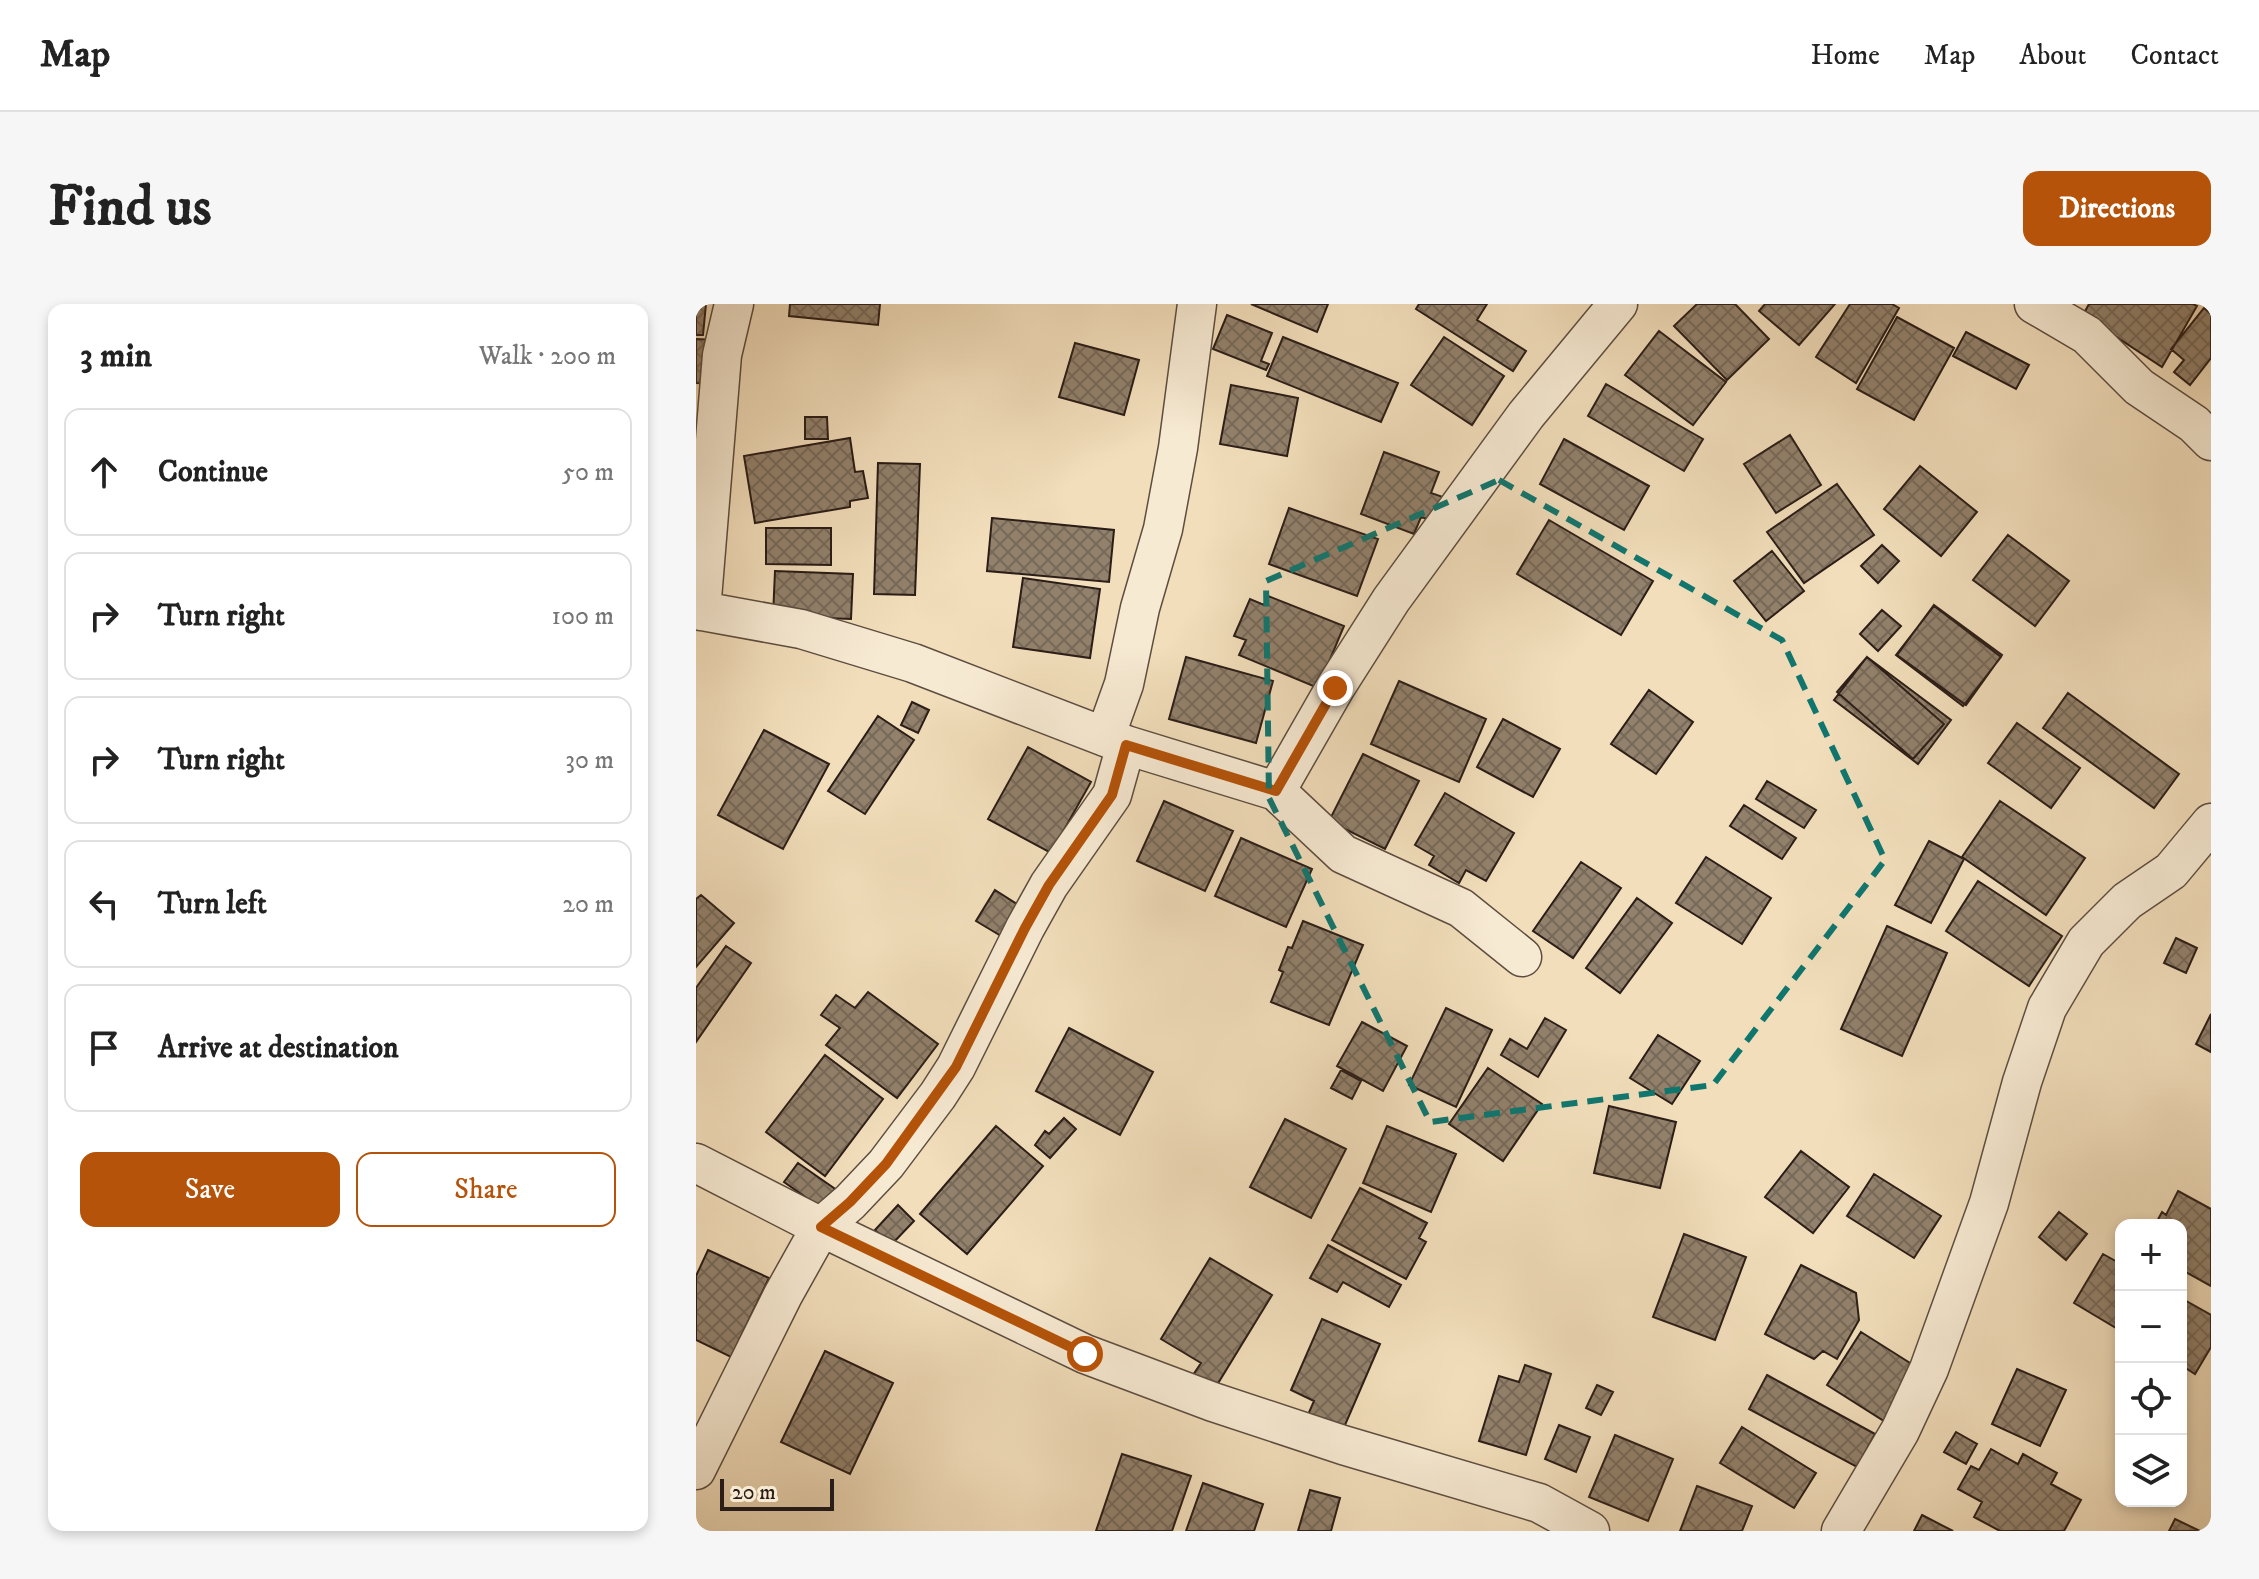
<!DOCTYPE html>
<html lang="en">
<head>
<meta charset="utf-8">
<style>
	body { margin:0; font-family:"IM FELL DW Pica",serif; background:#f6f6f6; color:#222 }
	.controls { position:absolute; right:24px; bottom:24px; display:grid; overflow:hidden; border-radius:16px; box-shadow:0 4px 12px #0003 }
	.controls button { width:72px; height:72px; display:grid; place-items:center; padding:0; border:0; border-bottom:2px solid #e0e0e0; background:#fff; color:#222; font:40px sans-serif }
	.scale { position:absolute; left:24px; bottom:20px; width:114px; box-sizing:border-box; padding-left:8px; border:4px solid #2b1d17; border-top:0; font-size:22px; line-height:28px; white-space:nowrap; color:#2b1d17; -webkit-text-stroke:6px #f7ead3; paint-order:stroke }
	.stop { position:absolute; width:24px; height:24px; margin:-18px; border:6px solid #b45309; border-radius:50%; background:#fff }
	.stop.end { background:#b45309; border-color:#fff; box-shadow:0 2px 8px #0008 }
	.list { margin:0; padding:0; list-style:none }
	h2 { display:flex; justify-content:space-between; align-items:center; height:104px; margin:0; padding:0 32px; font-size:34px }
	h2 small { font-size:26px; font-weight:400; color:#767676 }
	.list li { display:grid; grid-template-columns:52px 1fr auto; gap:24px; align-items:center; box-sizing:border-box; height:128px; margin:0 16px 16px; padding:0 16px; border:2px solid #e0e0e0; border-radius:16px }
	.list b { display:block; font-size:30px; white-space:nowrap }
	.list em { font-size:26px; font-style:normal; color:#767676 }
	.actions { display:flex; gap:16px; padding:24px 32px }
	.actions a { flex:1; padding:18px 0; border:2px solid #b45309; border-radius:16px; text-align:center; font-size:28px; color:#b45309 }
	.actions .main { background:#b45309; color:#fff }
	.icon { flex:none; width:44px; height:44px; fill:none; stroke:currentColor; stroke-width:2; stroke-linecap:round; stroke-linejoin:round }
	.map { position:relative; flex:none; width:1515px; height:1227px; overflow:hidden; border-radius:16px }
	header { display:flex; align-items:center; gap:48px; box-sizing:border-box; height:112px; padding:0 40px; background:#fff; border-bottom:2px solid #e0e0e0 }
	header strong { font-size:38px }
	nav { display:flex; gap:44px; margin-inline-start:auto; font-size:28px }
	.intro { display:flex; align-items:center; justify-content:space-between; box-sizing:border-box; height:192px; padding:0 48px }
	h1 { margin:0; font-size:56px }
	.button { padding:20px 36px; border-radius:16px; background:#b45309; color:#fff; font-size:28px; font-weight:700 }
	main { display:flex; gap:48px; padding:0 48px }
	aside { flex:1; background:#fff; border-radius:16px; box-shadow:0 4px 12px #0003 }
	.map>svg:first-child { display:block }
	.building { fill:url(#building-cross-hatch); stroke:#2b1d17; stroke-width:2 }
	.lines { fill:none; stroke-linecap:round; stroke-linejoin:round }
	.minor-casing { stroke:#5d4d40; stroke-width:41 }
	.minor { stroke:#f7ead3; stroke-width:38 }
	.route { stroke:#b45309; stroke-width:10 }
	.marked { fill:none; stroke:#0f766e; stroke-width:6; stroke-dasharray:16 10; stroke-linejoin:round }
</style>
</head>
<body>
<header>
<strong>Map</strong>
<nav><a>Home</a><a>Map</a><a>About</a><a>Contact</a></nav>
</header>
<div class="intro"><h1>Find us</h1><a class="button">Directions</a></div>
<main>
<aside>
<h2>3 min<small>Walk · 200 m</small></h2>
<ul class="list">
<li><svg class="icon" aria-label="ahead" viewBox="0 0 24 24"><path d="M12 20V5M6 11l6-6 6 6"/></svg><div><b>Continue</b></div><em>50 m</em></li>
<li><svg class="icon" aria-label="right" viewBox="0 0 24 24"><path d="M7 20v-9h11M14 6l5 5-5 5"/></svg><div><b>Turn right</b></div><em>100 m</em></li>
<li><svg class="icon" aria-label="right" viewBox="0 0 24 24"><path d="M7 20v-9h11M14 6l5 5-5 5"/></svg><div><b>Turn right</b></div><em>30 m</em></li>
<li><svg class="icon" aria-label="left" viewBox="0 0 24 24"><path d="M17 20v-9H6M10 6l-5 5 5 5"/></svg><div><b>Turn left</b></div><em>20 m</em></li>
<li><svg class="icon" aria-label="arrive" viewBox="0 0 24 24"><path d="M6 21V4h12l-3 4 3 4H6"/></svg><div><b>Arrive at destination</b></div></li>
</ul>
<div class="actions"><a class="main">Save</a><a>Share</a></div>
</aside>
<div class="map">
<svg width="1515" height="1227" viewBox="0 0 1515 1227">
	<defs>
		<pattern id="building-cross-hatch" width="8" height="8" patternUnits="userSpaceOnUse" patternTransform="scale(2)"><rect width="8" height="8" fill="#92816c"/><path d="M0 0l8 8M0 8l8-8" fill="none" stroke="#776958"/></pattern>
	</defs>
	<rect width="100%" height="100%" fill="#f2debb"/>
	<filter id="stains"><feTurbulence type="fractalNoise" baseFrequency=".0025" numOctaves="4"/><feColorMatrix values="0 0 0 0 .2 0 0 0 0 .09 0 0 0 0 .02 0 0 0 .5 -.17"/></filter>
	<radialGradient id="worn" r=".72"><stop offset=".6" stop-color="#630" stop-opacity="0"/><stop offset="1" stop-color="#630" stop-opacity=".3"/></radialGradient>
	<path class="building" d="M0,0H10L7,31H0Z
		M94,0H184L182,21L93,12Z
		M555,0H632L621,28Z
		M723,0H791L781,16L830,47L817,67L720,5Z
		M1001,0H1039L1073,35L1031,76L978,22Z
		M1069,0H1139L1103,41L1063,7Z
		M1154,0H1196L1203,4L1160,79L1120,53Z
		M1393,0H1497L1501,2L1466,63L1387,11Z
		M1508,4L1515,10V54L1494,81L1478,68L1488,56L1475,45Z
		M531,11L576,29L565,57L573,60L570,66L517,45Z
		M1201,13L1258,44L1218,116L1161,85Z
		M963,27L1030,78L997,121L929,71Z
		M1270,28L1333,61L1320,85L1257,52Z
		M587,33L702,79L685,118L571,72Z
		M748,33L808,72L776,121L715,81Z
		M0,35L19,36L17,80L0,79Z
		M379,39L443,56L428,111L363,93Z
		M910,80L1007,135L988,167L892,112Z
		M535,81L602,94L591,152L524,140Z
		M109,113H131L132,135H109Z
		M1094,131L1125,181L1080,209L1048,160Z
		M154,134L159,168L167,167L172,194L154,197V203L59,219L48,152Z
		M868,135L953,182L928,226L844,180Z
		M688,148L743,168L735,189L747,193L738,217L725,213L718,230L665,210Z
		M182,159L224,160L219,291L178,290Z
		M1224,162L1281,208L1245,252L1188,205Z
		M1141,180L1178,231L1108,279L1071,228Z
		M593,204L682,235L661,292L573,260Z
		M296,214L418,226L413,278L291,267Z
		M853,216L957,277L925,331L821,270Z
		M70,224H135V261L70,260Z
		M1312,231L1373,277L1339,322L1277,276Z
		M1186,241L1203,257L1182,279L1165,262Z
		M1076,247L1108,287L1070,317L1038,277Z
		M79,267L157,270L155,315L77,312Z
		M327,274L404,285L394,354L317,343Z
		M572,292L648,322L622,384L543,351L550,336L538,332L554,295L568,301Z
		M1238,301L1306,351L1270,401L1201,351Z
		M1238,302L1305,353L1267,402L1200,351Z
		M1186,306L1205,322L1182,347L1164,330Z
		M490,353L577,377L560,439L473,415Z
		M1171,353L1255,416L1222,460L1138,396Z
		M1171,353L1248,420L1217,455L1141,388Z
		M703,377L790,415L763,478L675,440Z
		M953,386L997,418L960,470L915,440Z
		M1372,389L1483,470L1458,504L1347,424Z
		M216,398L233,406L222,429L205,421Z
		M182,412L218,436L169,510L132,487Z
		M807,415L864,445L837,493L781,463Z
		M1321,419L1384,464L1355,504L1292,459Z
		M68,426L133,460L87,545L22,511Z
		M332,443L395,478L355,549L292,515Z
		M667,450L723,477L689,545L633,517Z
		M1071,477L1120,506L1108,524L1060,495Z
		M749,489L818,529L790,577L770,566L763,579L733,561L738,552L719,541Z
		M468,497L537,527L509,587L441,557Z
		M1304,497L1389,554L1350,611L1266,553Z
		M1048,501L1100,534L1086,555L1034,522Z
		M545,534L616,565L590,623L519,592Z
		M1233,537L1268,555L1235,619L1199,601Z
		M1010,553L1075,594L1046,640L980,599Z
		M885,558L925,584L877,654L837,627Z
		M1282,577L1366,632L1333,682L1250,627Z
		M299,586L324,602L305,632L280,617Z
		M5,591L38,619L0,663V595Z
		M941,594L976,619L924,689L890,664Z
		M607,617L667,641L633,721L575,698L587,668L583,666L592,643L596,644Z
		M1191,622L1251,649L1206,752L1145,725Z
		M1480,634L1501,644L1490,669L1468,659Z
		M30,642L55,659L0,738V684Z
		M172,688L242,740L201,794L130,741L144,724L125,711L140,691L159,704Z
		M750,704L796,726L760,803L713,781Z
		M1515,710V748L1500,740Z
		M849,714L870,726L842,773L805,751L814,735L831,745Z
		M666,718L711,742L687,787L641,762Z
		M373,724L457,768L424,831L340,787Z
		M962,731L1004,757L976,800L934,774Z
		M129,751L187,795L129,872L70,828Z
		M792,764L846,800L807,857L753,820Z
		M645,766L665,777L656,795L635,784Z
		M913,802L980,818L964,884L898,869Z
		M368,814L380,825L354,854L339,841L349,827L353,830Z
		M589,815L650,845L615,914L554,883Z
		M300,822L347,862L271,950L224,910Z
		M691,822L760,850L735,908L667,879Z
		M1105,847L1153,883L1117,929L1069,893Z
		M102,859L145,889L132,909L88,878Z
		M1178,870L1245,912L1218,954L1151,912Z
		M664,884L731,919L723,934L730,938L710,975L636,936Z
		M1482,887L1515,905V982L1486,966L1489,951L1485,949V921H1459L1466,908L1470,911Z
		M202,901L218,917L195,941L179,926Z
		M1363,908L1391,930L1370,956L1343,933Z
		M988,930L1050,953L1019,1036L957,1013Z
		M632,941L705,981L693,1003L647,978L641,988L614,974Z
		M12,946L73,974L35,1053L0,1036V972Z
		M1407,950L1425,960V1027L1378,999Z
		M514,954L576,991L513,1094L491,1080L505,1059L465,1035Z
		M1105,961L1160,989L1163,1016L1141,1055L1127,1047L1118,1055L1069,1030Z
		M1485,994L1515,1011V1043L1499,1070L1485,1061Z
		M626,1015L684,1040L643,1135L608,1120L618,1097L595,1086Z
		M1165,1028L1222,1064L1188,1117L1131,1081Z
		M129,1047L197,1079L154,1170L85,1138Z
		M829,1061L855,1070L830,1151L783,1137L803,1072L823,1078Z
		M1321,1065L1370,1086L1344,1142L1296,1120Z
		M1071,1071L1179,1130L1161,1163L1053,1105Z
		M901,1081L917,1088L905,1111L890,1104Z
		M863,1121L894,1133L880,1168L849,1155Z
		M1046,1123L1120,1169L1098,1204L1024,1159Z
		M1260,1128L1281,1140L1270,1160L1248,1148Z
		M919,1131L977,1155L952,1217L893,1193Z
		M1295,1145L1322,1160L1327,1150L1361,1169L1355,1180L1385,1196L1368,1227H1304L1278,1213L1286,1198L1262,1185L1275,1162L1283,1166Z
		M426,1150L495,1172L476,1227H400Z
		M507,1179L567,1200L558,1227H490Z
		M1001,1182L1056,1202L1046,1227H984Z
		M614,1186L644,1194L635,1227H602Z
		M1226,1211L1257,1227H1218Z
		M1479,1215L1504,1227H1473Z"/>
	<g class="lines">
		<defs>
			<path id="minor" d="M1338,0L1391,31L1443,83L1498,120L1515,137
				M0,306L105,325L217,359L430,441L580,487L647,550L765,604L826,653
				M5,307L26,51L38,0
				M409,433L428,380L444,304L467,225L482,144L501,0
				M580,487L639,384L695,296L830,111L922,0
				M0,859L125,923L389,1050L517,1098L647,1141L843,1199L894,1227
				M0,1166L87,991L125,923L154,898L190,860L242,791L260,763L329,624L353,581L416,491L430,441
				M1145,1227L1204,1127L1233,1065L1293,899L1326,778L1351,704L1390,638L1431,597L1475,567L1515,519"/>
		</defs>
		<use href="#minor" class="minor-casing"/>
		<use href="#minor" class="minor"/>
	</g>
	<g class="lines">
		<path class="route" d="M389,1050L125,923L154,898L190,860L260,763L329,624L353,581L416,491L430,441L580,487L639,384"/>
	</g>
	<path class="marked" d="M803,176L1086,336L1189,556L1017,781L734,818L573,494L570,277Z"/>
	<rect width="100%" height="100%" filter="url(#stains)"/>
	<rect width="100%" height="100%" fill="url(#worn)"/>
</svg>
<div class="controls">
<button>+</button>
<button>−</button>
<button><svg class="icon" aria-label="locate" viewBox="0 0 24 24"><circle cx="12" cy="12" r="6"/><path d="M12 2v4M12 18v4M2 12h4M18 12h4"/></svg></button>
<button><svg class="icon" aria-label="layers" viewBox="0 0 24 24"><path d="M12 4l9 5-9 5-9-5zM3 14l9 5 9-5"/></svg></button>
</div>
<div class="scale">20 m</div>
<div class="stop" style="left:389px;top:1050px"></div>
<div class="stop end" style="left:639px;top:384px"></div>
</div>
</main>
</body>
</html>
